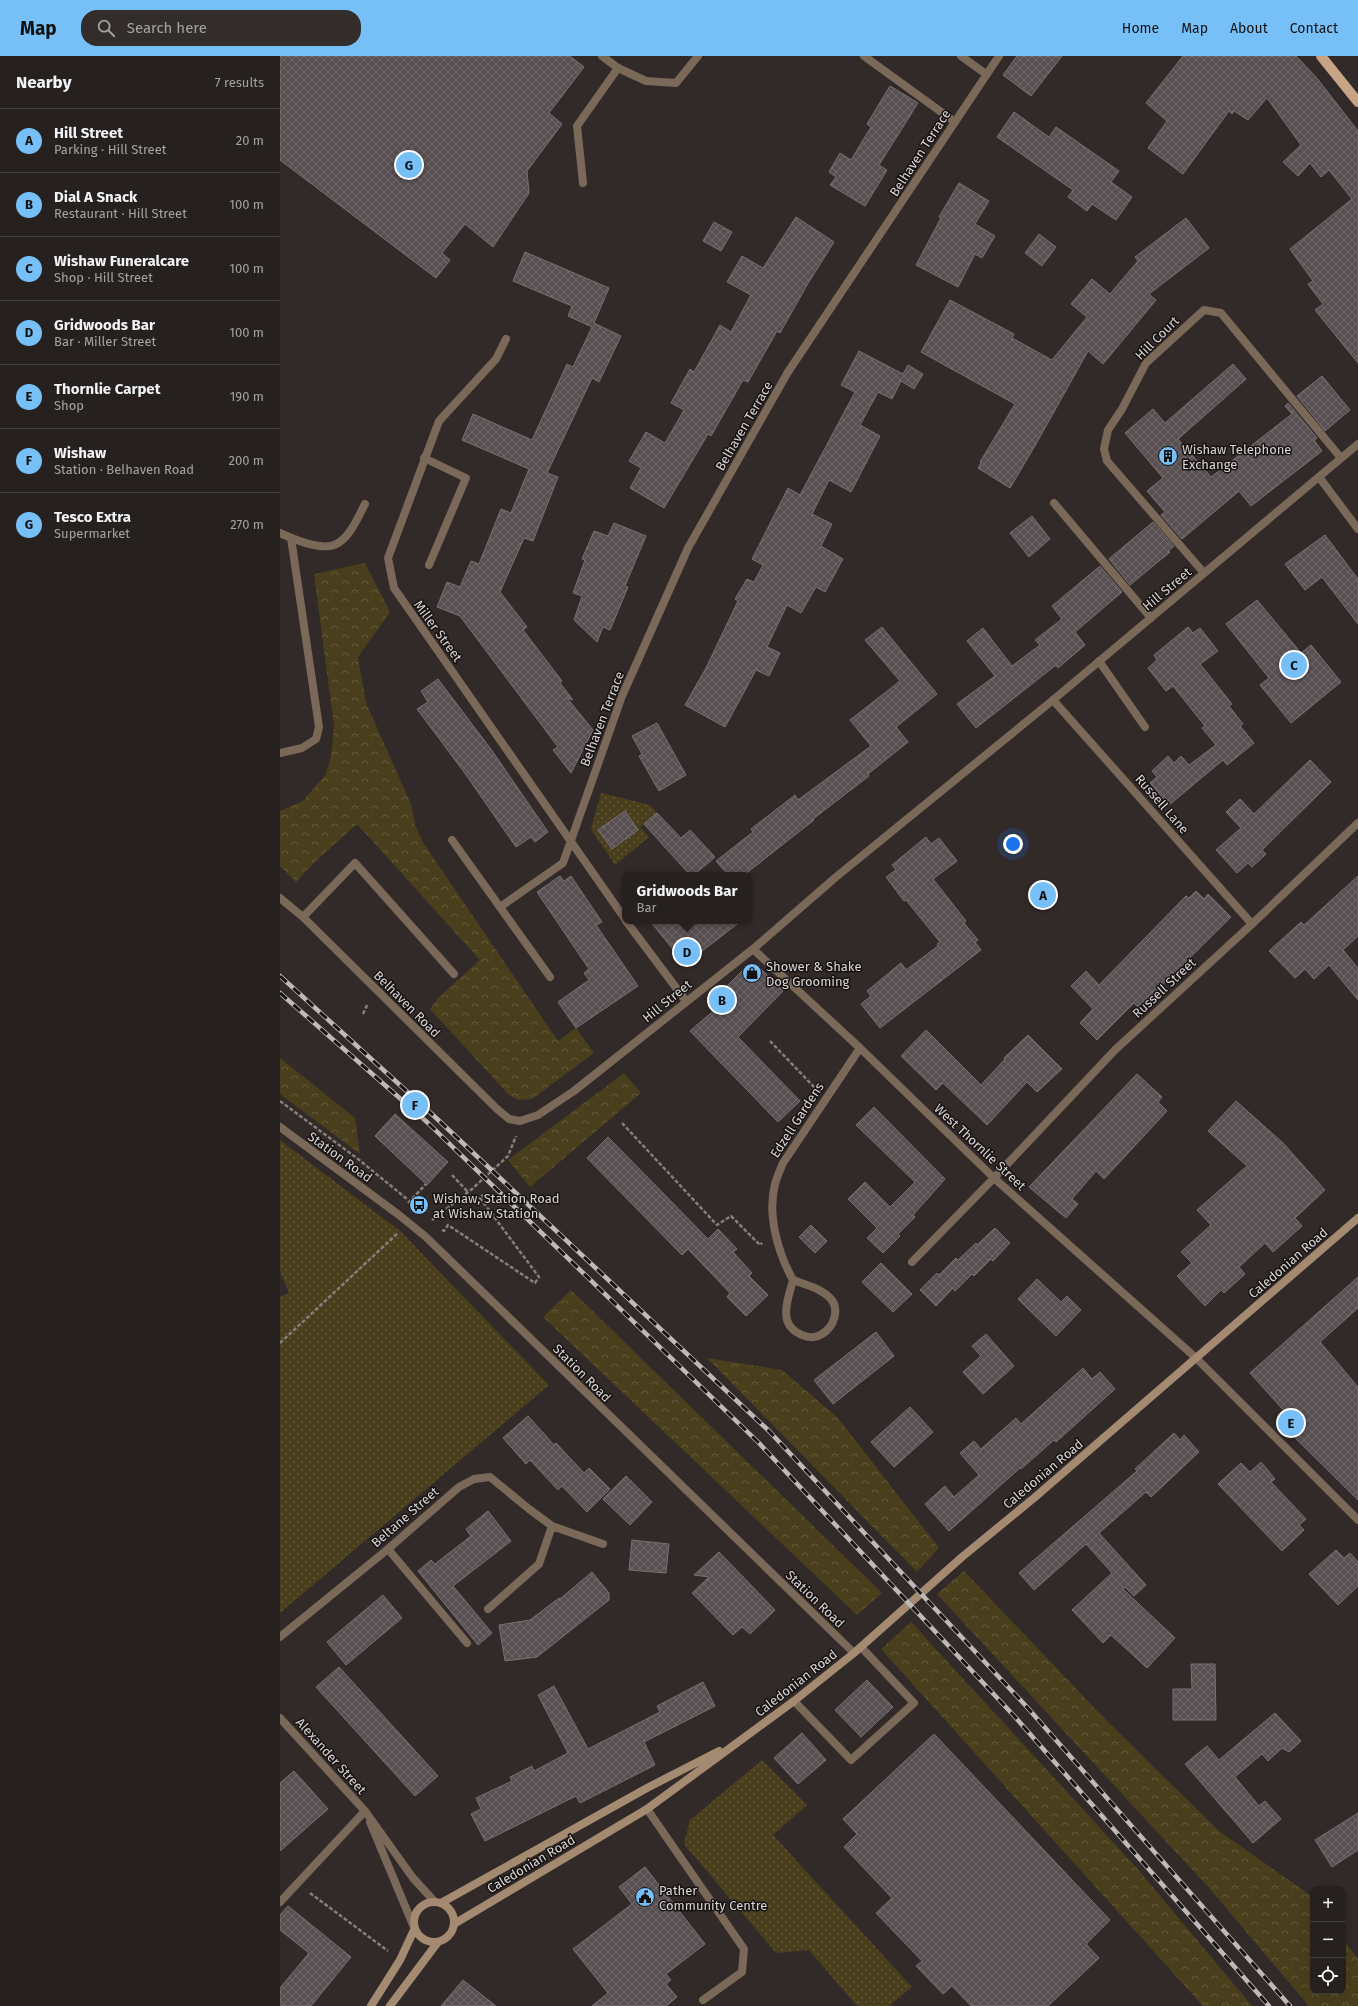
<!DOCTYPE html>
<html lang="en">
<head>
<meta charset="utf-8">
<style>
	body { margin:0; font-family:"Fira Sans",sans-serif; background:#322d2b; color:#f1f3f6 }
	.controls { position:absolute; right:12px; bottom:12px; display:grid; overflow:hidden; border-radius:8px; box-shadow:0 4px 16px #0002 }
	.controls button { width:36px; height:36px; display:grid; place-items:center; padding:0; border:0; border-bottom:1px solid #423e3c; background:#26201e; color:#f1f3f6; font:20px sans-serif }
	.you { position:absolute; left:733px; top:788px; width:14px; height:14px; margin:-10px; border:3px solid #fff; border-radius:50%; background:#1a73e8; box-shadow:0 0 0 6px #1a73e833 }
	.badge { display:grid; place-items:center; width:26px; height:26px; border-radius:50%; background:#77bff7; color:#111; font-size:13px; font-weight:700 }
	.pin { position:absolute; translate:-50% -50%; border:2px solid #fff; box-shadow:0 1px 4px #0006 }
	.popup { position:absolute; left:342px; top:816px; width:130px; height:52px; box-sizing:border-box; display:grid; place-content:center; border-radius:8px; background:#26201e; filter:drop-shadow(0 1px 3px #0005); font-size:13px; white-space:nowrap; color:#a4a3a4 }
	.popup b { font-size:15px; color:#f1f3f6 }
	.popup::after { content:''; position:absolute; left:50%; top:100%; margin-left:-8px; border:8px solid transparent; border-top-color:#26201e }
	.list { margin:0; padding:0; list-style:none }
	h2 { display:flex; justify-content:space-between; align-items:center; height:52px; margin:0; padding:0 16px; font-size:17px }
	h2 small { font-size:13px; font-weight:400; color:#a4a3a4 }
	.list li { display:grid; grid-template-columns:26px 1fr auto; gap:12px; align-items:center; box-sizing:border-box; height:64px; padding:0 16px; border-top:1px solid #423e3c }
	.list b { display:block; font-size:15px; white-space:nowrap }
	.list p { margin:0; font-size:13px; white-space:nowrap; color:#a4a3a4 }
	.list em { font-size:13px; font-style:normal; color:#a4a3a4 }
	.icon { flex:none; width:22px; height:22px; fill:none; stroke:currentColor; stroke-width:2; stroke-linecap:round; stroke-linejoin:round }
	.map { position:relative; flex:none; width:1078px; height:1950px; overflow:hidden }
	header { display:flex; align-items:center; gap:24px; box-sizing:border-box; height:56px; padding:0 20px; background:#77bff7; color:#111 }
	header strong { font-size:19px }
	nav { display:flex; gap:22px; margin-inline-start:auto; font-size:14px }
	.search { width:280px; height:36px; background:#322d2b; display:flex; align-items:center; gap:10px; box-sizing:border-box; padding:0 14px; border-radius:16px; color:#a4a3a4; font-size:15px }
	main { display:flex }
	aside { flex:1; background:#26201e }
	.map>svg:first-child { display:block }
	.grass { fill:url(#grass-dots) }
	.forest { fill:url(#forest-crowns) }
	.building { fill:url(#building-cross-hatch); stroke:#797072 }
	.lines { fill:none; stroke-linecap:round; stroke-linejoin:round }
	.path { stroke:#847e7c; stroke-width:2.5; stroke-dasharray:4 2; stroke-linecap:butt }
	.service { stroke:#7a6859; stroke-width:8 }
	.minor { stroke:#7a6859; stroke-width:8 }
	.tertiary { stroke:#7a6859; stroke-width:8 }
	.secondary { stroke:#a58a72; stroke-width:8 }
	.primary { stroke:#c7a485; stroke-width:10 }
	.rail-casing { stroke:#bfbab8; stroke-width:4.5 }
	.rail { stroke:#171313; stroke-width:3; stroke-dasharray:9; stroke-linecap:butt }
	.labels { text-anchor:middle; dominant-baseline:central; stroke-width:3; stroke-linejoin:round; paint-order:stroke }
	.street-label { font-size:13px; fill:#d9d4d3; stroke:#171313 }
	.poi-label { font-size:13px; fill:#d9d4d3; stroke:#171313; text-anchor:start }
</style>
</head>
<body>
<header>
<strong>Map</strong>
<div class="search"><svg class="icon" aria-label="search" viewBox="0 0 24 24"><circle cx="10" cy="10" r="6"/><path d="M15 15l6 6"/></svg>Search here</div>
<nav><a>Home</a><a>Map</a><a>About</a><a>Contact</a></nav>
</header>
<main>
<aside>
<h2>Nearby<small>7 results</small></h2>
<ul class="list">
<li><span class="badge">A</span><div><b>Hill Street</b><p>Parking · Hill Street</p></div><em>20 m</em></li>
<li><span class="badge">B</span><div><b>Dial A Snack</b><p>Restaurant · Hill Street</p></div><em>100 m</em></li>
<li><span class="badge">C</span><div><b>Wishaw Funeralcare</b><p>Shop · Hill Street</p></div><em>100 m</em></li>
<li><span class="badge">D</span><div><b>Gridwoods Bar</b><p>Bar · Miller Street</p></div><em>100 m</em></li>
<li><span class="badge">E</span><div><b>Thornlie Carpet</b><p>Shop</p></div><em>190 m</em></li>
<li><span class="badge">F</span><div><b>Wishaw</b><p>Station · Belhaven Road</p></div><em>200 m</em></li>
<li><span class="badge">G</span><div><b>Tesco Extra</b><p>Supermarket</p></div><em>270 m</em></li>
</ul>
</aside>
<div class="map">
<svg width="1078" height="1950" viewBox="0 0 1078 1950">
	<defs>
		<pattern id="grass-dots" width="8" height="8" patternUnits="userSpaceOnUse"><rect width="8" height="8" fill="#4a3f1c"/><path d="M2 2h.1M6 6h.1" fill="none" stroke="#645a3c" stroke-width="1.8" stroke-linecap="round"/></pattern>
		<pattern id="forest-crowns" width="20" height="18" patternUnits="userSpaceOnUse"><rect width="20" height="18" fill="#4a3f1c"/><path d="M2 6a3 3 0 1 1 6 0M12 15a3 3 0 1 1 6 0" fill="none" stroke="#645a3c"/></pattern>
		<pattern id="building-cross-hatch" width="8" height="8" patternUnits="userSpaceOnUse"><rect width="8" height="8" fill="#574f51"/><path d="M0 0l8 8M0 8l8-8" fill="none" stroke="#6f6769"/></pattern>
	</defs>
	<rect width="100%" height="100%" fill="#322a28"/>
	<path class="grass" d="M321,737L370,749L377,757L360,771L369,781L335,809L311,773Z
		M0,1084L120,1175L269,1329L0,1557V1241L9,1237L0,1215Z
		M482,1704L527,1749L493,1779L632,1931L611,1948L612,1950H577L529,1894L496,1897L404,1788L410,1764Z"/>
	<path class="forest" d="M85,507L110,556L78,601L86,647L131,748L135,769L144,788L278,985L296,972L314,997L252,1043L238,1044L228,1038L150,953L159,941L200,904L77,768L36,805L16,826L0,810V755L23,745L46,718L51,700L54,670L34,518Z
		M0,1002L75,1062L80,1098L0,1038Z
		M344,1017L361,1037L250,1131L228,1104Z
		M291,1234L602,1537L577,1559L263,1261Z
		M427,1302L502,1314L558,1362L659,1492L637,1516Z
		M684,1515L824,1662L939,1775L1030,1839L1033,1843V1935H1063V1883L1078,1903V1950H1029L930,1833L657,1538Z
		M631,1566L856,1811L972,1950H923L601,1593Z"/>
	<path class="building" d="M0,0H290L304,11L269,57L282,68L247,115L249,137L213,191L185,168L162,197L170,204L156,222L0,104Z
		M737,0H782L751,40L723,19Z
		M903,0H1016L1036,21L1078,75V307L1035,254L1043,248L1028,228L1033,225L1010,193L1072,143L1049,114L1041,121L1030,107L1018,120L1003,106L1021,89L987,42L968,64L954,55L952,58L949,55L903,118L868,92L887,65L866,47Z
		M610,30L638,47L599,109L607,114L585,150L550,129L556,121L549,116L560,97L571,104L591,71L587,68Z
		M734,56L769,81L776,71L839,115L831,126L852,141L836,164L812,148L807,155L788,141L793,134L717,81Z
		M679,127L709,145L695,168L715,180L702,202L695,198L678,231L636,209L661,162L659,161Z
		M516,161L554,186L527,229L500,277L497,275L468,326L463,324L431,380L428,378L384,452L350,432L361,412L349,405L366,376L385,387L404,354L391,347L410,313L414,316L440,269L451,276L471,239L447,226L462,200L483,212Z
		M906,162L929,192L869,238L876,244L823,308L808,295L756,388L730,432L698,412L701,407L700,406L735,348L641,296L670,244L734,278L732,282L772,304L807,261L791,248L812,223L830,238L858,205L855,201Z
		M434,166L452,176L441,195L423,185Z
		M759,178L776,191L762,210L745,197Z
		M245,196L329,232L314,267L341,280L319,326L312,322L267,417L278,421L253,485L244,482L220,536L247,571L243,574L282,625L280,627L293,644L287,642L313,674L291,717L273,694L278,691L180,560L157,551L167,526L180,531L191,505L199,508L221,453L231,457L249,413L182,384L193,358L252,384L287,308L293,311L312,271L288,260L292,250L233,225Z
		M579,295L623,318L628,309L643,318L634,333L621,325L612,343L598,336L580,369L600,380L571,436L549,424L532,458L552,468L541,490L563,503L545,536L536,531L521,557L507,549L487,591L500,597L489,620L476,614L445,671L405,649L426,612L458,545L455,543L467,523L474,526L483,509L472,503L508,432L520,439L575,336L561,329Z
		M953,308L966,323L898,383L931,421L1012,358L1005,350L1008,347L1037,382L1034,384L1042,395L971,450L959,435L902,483L881,459L885,456L867,435L883,422L845,377L873,353L885,367Z
		M1042,320L1070,354L1045,375L1017,340Z
		M752,460L770,483L749,501L730,477Z
		M873,466L894,490L888,495L890,496L850,529L829,503Z
		M334,467L366,480L345,530L348,531L330,574L323,571L317,586L294,564L302,540L293,537L305,504L302,503L314,475L328,480Z
		M1045,479L1078,523V568L1042,521L1025,534L1005,508Z
		M820,510L842,536L795,576L805,589L778,612L776,609L696,672L677,648L715,620L687,585L703,572L732,610L760,589L755,584L782,563L772,550Z
		M977,544L1021,597L1031,589L1061,626L1011,667L980,629L989,622L946,568Z
		M602,571L657,638L616,671L628,686L588,718L589,720L533,763L534,764L464,819H448L436,805L473,776L471,773L515,739L518,744L591,690L570,664L620,625L585,584Z
		M908,571L913,577L920,572L938,595L920,608L952,648L949,650L963,668L960,670L974,687L947,709L943,704L889,749L870,727L877,721L872,715L888,700L894,707L901,700L909,709L936,689L922,672L925,670L893,630L886,635L868,612L877,604L874,599Z
		M158,623L213,696L268,776L255,786L251,781L236,791L184,716L137,653L148,646L141,635Z
		M377,667L406,719L379,735L359,700L362,698L352,680Z
		M1030,704L1051,726L982,794L986,798L972,811L968,807L957,817L936,794L961,772L946,756L960,743L974,758Z
		M345,755L358,774L332,793L318,774Z
		M377,757L401,782L410,774L435,801L414,819H410L364,768Z
		M646,781L651,788L659,782L677,805L653,823L686,865L684,867L698,884L695,886L701,894L600,972L581,948L591,940L587,935L621,907L626,914L658,890L657,888L660,886L626,844L624,845L606,821L616,814L612,809Z
		M280,820L284,825L291,820L322,866L316,869L358,930L296,972L278,946L309,924L304,917L309,913L257,836Z
		M1078,820V880L1063,894L1078,912V944L1049,909L1034,923L1025,913L1015,922L989,895L1021,866L1024,869Z
		M916,835L924,843L928,838L951,861L859,952L854,947L817,984L800,967L813,953L791,930L806,915L819,929L906,840L909,842Z
		M370,865H461L412,903L399,901Z
		M466,911H479L503,935L458,981L520,1045L498,1066L410,975L439,950L433,944Z
		M646,974L701,1029L725,1003L724,1002L748,979L782,1013L757,1036L747,1026L707,1069L663,1027L656,1034L621,1000Z
		M857,1018L882,1041L878,1046L887,1055L824,1123L816,1115L792,1143L798,1148L786,1162L749,1131Z
		M956,1045L1003,1087L1045,1134L1015,1162L1022,1170L993,1196L985,1187L959,1211L965,1218L944,1237L941,1234L925,1250L897,1220L912,1207L901,1196L931,1169L917,1154L967,1110L928,1075Z
		M594,1051L665,1123L633,1159L635,1161L618,1178L620,1180L603,1197L587,1182L597,1172L568,1143L585,1126L610,1151L635,1126L576,1069Z
		M115,1058L168,1106L147,1129L95,1080Z
		M328,1081L428,1183L438,1173L457,1193L453,1196L472,1217L469,1220L488,1239L466,1260L447,1241L450,1237L408,1193L402,1199L307,1102Z
		M531,1169L547,1185L535,1197L519,1181Z
		M715,1172L730,1187L713,1205L711,1203L694,1220L692,1218L675,1235L673,1232L656,1250L640,1234L657,1217L659,1219L676,1202L678,1204L696,1187L697,1189Z
		M601,1207L632,1238L613,1256L582,1226Z
		M1078,1221V1252L1040,1286L1078,1331V1444L997,1364L1005,1356L970,1317Z
		M757,1223L781,1246L787,1240L801,1254L776,1280L738,1243Z
		M596,1276L614,1300L553,1348L534,1324Z
		M706,1278L734,1310L703,1338L683,1316L701,1300L692,1290Z
		M803,1312L812,1323L820,1316L835,1333L776,1386L774,1384L741,1413L740,1412L669,1475L645,1448L665,1430L674,1441L699,1419L680,1397L694,1385L701,1393L736,1362L741,1368Z
		M630,1351L653,1376L614,1411L591,1386Z
		M248,1360L274,1389L276,1387L304,1417L309,1412L330,1433L307,1456L282,1430L278,1434L250,1404L246,1408L223,1382Z
		M894,1377L900,1384L904,1379L919,1396L871,1441L866,1436L819,1477L866,1529L854,1540L845,1531L843,1533L895,1582L867,1612L831,1579L823,1587L792,1554L832,1517L806,1488L754,1534L739,1517L857,1415L855,1413Z
		M981,1406L995,1423L991,1426L1026,1463L1019,1469L1024,1474L1002,1495L938,1428L961,1407L970,1416Z
		M346,1420L372,1446L350,1469L323,1443Z
		M208,1455L231,1485L173,1530L212,1577L198,1589L138,1515L151,1504L155,1508L191,1480L186,1473Z
		M352,1484L389,1488L386,1517L349,1514Z
		M1056,1494L1064,1502L1070,1497L1078,1506V1530L1058,1549L1029,1518Z
		M439,1496L495,1554L470,1578L462,1571L453,1579L412,1537L429,1521L414,1519Z
		M312,1516L329,1537V1544L257,1601L225,1605L219,1569L250,1564L279,1542L280,1543Z
		M103,1539L122,1562L66,1609L47,1586Z
		M911,1608H935L936,1664H893V1633H912Z
		M59,1611L158,1720L135,1740L36,1631Z
		M587,1624L613,1651L581,1681L555,1654Z
		M423,1626L435,1650L364,1686L375,1709L300,1747L296,1740L205,1785L191,1758L201,1753L196,1742L232,1725L230,1721L252,1710L254,1715L288,1697L258,1639L274,1630L308,1693L380,1656L377,1650Z
		M995,1657L1021,1685L1009,1696L1002,1692L988,1705L982,1698L955,1721L979,1750L985,1745L1001,1763L973,1787L905,1708L927,1690L939,1704Z
		M522,1677L546,1704L518,1728L494,1702Z
		M654,1678L830,1864L806,1888L819,1902L768,1950H691L672,1930L663,1938L636,1910L642,1905L596,1857L612,1842L564,1791L577,1778L563,1763Z
		M14,1715L48,1753L0,1795V1727Z
		M1078,1757V1794L1052,1811L1035,1784Z
		M365,1811L425,1888L386,1918L391,1924L386,1928L397,1941L386,1950H312L328,1937L293,1893L352,1848L339,1831Z
		M8,1850L71,1901L31,1950H0V1932L29,1897L0,1874V1859Z
		M183,1924L216,1950H161Z"/>
	<g class="lines">
		<path class="path" d="M83,958L88,947
			M490,985L535,1032
			M0,1045L78,1103L127,1143
			M342,1067L437,1169L451,1160L480,1189L482,1187
			M172,1119L188,1136
			M128,1147L146,1128
			M152,1164L192,1133L228,1100L236,1080
			M162,1174L164,1175L168,1169L255,1227L259,1221L200,1142L203,1139
			M0,1287L118,1177
			M30,1837L108,1895"/>
		<path class="service" d="M584,0L675,66
			M303,127L297,70L338,12
			M144,402L186,422L149,509
			M1039,421L1078,473
			M774,447L871,562
			M819,605L865,671
			M773,644L972,868
			M0,697L22,692L36,683L39,671L11,482
			M23,861L75,807L174,918
			M632,1206L714,1122
			M108,1493L187,1587
			M514,1645L571,1704L634,1647L581,1591
			M367,1753L464,1893L462,1916L423,1944
			M0,1846L85,1755"/>
		<path class="minor" d="M322,0L338,12L366,25L396,27L418,0
			M681,0L706,18
			M226,283L216,303L159,365L108,502L114,532L345,863
			M0,477C13,483 40,494 54,489C69,484 78,461 85,448
			M924,517L827,405L824,393L828,374L842,353L866,307L924,254L941,257L1061,402
			M172,784L270,921
			M0,842L23,861L217,1053L229,1063L240,1065L258,1059L294,1035L473,893L556,821L773,644L1078,388
			M220,851L283,807L342,640L408,492L508,316L719,0
			M346,865L406,945
			M473,893L580,992L714,1122L916,1302L1078,1464
			M714,1122L835,994L972,868L1078,767
			M513,1224C510,1236 504,1251 507,1264C511,1277 530,1286 542,1278C554,1271 561,1252 549,1241C540,1232 526,1229 513,1224C498,1197 487,1159 495,1128C497,1121 500,1114 503,1107L580,992
			M208,1553L259,1508L272,1470
			M0,1581L108,1493L179,1431L194,1423L210,1421L249,1453L272,1470L323,1488"/>
		<path class="tertiary" d="M0,1071L119,1159L146,1181L574,1597
			M0,1662L85,1755L133,1822L155,1846
			M90,1766L133,1869"/>
		<path class="secondary" d="M134 1866a20 20 0 1 1 40 0a20 20 0 1 1-40 0Z
			M161,1847L367,1732L439,1695
			M174,1868L367,1753L514,1645L574,1597L682,1501L754,1442L1078,1162
			M91,1950L120,1904L134,1874
			M110,1950L158,1886"/>
		<path class="primary" d="M1041,0L1078,46"/>
		<defs>
			<path id="rail" d="M0,920L154,1060L489,1375L746,1650L1010,1950
				M0,937L148,1067L479,1387L736,1662L989,1950"/>
		</defs>
		<use href="#rail" class="rail-casing"/>
		<use href="#rail" class="rail"/>
	</g>
	<defs>
		<symbol id="building-disc" viewBox="-11 -11 22 22"><circle r="9.5" fill="#77bff7" stroke="#171313"/><path d="M-4-6H4V6H1V3H-1V6H-4ZM-2.5-4.3h1.7v1.8h-1.7ZM.8-4.3h1.7v1.8H.8ZM-2.5-1h1.7V.8h-1.7ZM.8-1h1.7V.8H.8Z" fill="#111"/></symbol>
		<symbol id="shop-disc" viewBox="-11 -11 22 22"><circle r="9.5" fill="#77bff7" stroke="#171313"/><path d="M-5-2.5h2.3a2.7 3.5 0 0 1 5.4 0H5L5.5 6h-11ZM-1.5-2.5h3a1.5 2.3 0 0 0-3 0Z" fill="#111"/></symbol>
		<symbol id="bus-disc" viewBox="-11 -11 22 22"><circle r="9.5" fill="#77bff7" stroke="#171313"/><path d="M-5-6H5V4H4V6H2V4H-2V6H-4V4H-5ZM-3.5-4V0h7V-4ZM-3.5 1.2v1.5H-2V1.2ZM2 1.2v1.5H3.5V1.2Z" fill="#111"/></symbol>
		<symbol id="civic-disc" viewBox="-11 -11 22 22"><circle r="9.5" fill="#77bff7" stroke="#171313"/><path d="M-.6-6.5H3V-4.5H.6V-3L4-1V1h2V6H-6V1h2V-1L-.6-3ZM-1.2 2.5V6h2.4V2.5Z" fill="#111"/></symbol>
	</defs>
	<g fill-rule="evenodd">
		<use href="#building-disc" x="877" y="389" width="22" height="22"/>
		<use href="#shop-disc" x="461" y="906" width="22" height="22"/>
		<use href="#bus-disc" x="128" y="1138" width="22" height="22"/>
		<use href="#civic-disc" x="354" y="1830" width="22" height="22"/>
	</g>
	<g class="labels">
		<g class="street-label">
			<text transform="translate(640 97) rotate(-57)">Belhaven Terrace</text>
			<text transform="translate(877 282) rotate(-45)">Hill Court</text>
			<text transform="translate(464 370) rotate(-60)">Belhaven Terrace</text>
			<text transform="translate(887 533) rotate(-40)">Hill Street</text>
			<text transform="translate(158 575) rotate(54)">Miller Street</text>
			<text transform="translate(322 663) rotate(-69)">Belhaven Terrace</text>
			<text transform="translate(882 748) rotate(49)">Russell Lane</text>
			<text transform="translate(884 932) rotate(-43)">Russell Street</text>
			<text transform="translate(387 945) rotate(-39)">Hill Street</text>
			<text transform="translate(127 948) rotate(45)">Belhaven Road</text>
			<text transform="translate(517 1064) rotate(-57)">Edzell Gardens</text>
			<text transform="translate(700 1091) rotate(43)">West Thornlie Street</text>
			<text transform="translate(60 1101) rotate(36)">Station Road</text>
			<text transform="translate(1008 1207) rotate(-41)">Caledonian Road</text>
			<text transform="translate(302 1317) rotate(45)">Station Road</text>
			<text transform="translate(763 1418) rotate(-40)">Caledonian Road</text>
			<text transform="translate(125 1461) rotate(-41)">Beltane Street</text>
			<text transform="translate(535 1543) rotate(44)">Station Road</text>
			<text transform="translate(516 1627) rotate(-38)">Caledonian Road</text>
			<text transform="translate(51 1700) rotate(48)">Alexander Street</text>
			<text transform="translate(251 1808) rotate(-31)">Caledonian Road</text>
		</g>
		<g class="poi-label">
			<text x="902" y="393">Wishaw Telephone<tspan x="902" dy="15">Exchange</tspan></text>
			<text x="486" y="910">Shower &amp; Shake<tspan x="486" dy="15">Dog Grooming</tspan></text>
			<text x="153" y="1142">Wishaw, Station Road<tspan x="153" dy="15">at Wishaw Station</tspan></text>
			<text x="379" y="1834">Pather<tspan x="379" dy="15">Community Centre</tspan></text>
		</g>
	</g>
</svg>
<div class="controls">
<button>+</button>
<button>−</button>
<button><svg class="icon" aria-label="locate" viewBox="0 0 24 24"><circle cx="12" cy="12" r="6"/><path d="M12 2v4M12 18v4M2 12h4M18 12h4"/></svg></button>
</div>
<div class="you"></div>
<div class="pin badge" style="left:763px;top:839px">A</div>
<div class="pin badge" style="left:442px;top:944px">B</div>
<div class="pin badge" style="left:1014px;top:609px">C</div>
<div class="pin badge" style="left:407px;top:896px">D</div>
<div class="popup"><b>Gridwoods Bar</b>Bar</div>
<div class="pin badge" style="left:1011px;top:1367px">E</div>
<div class="pin badge" style="left:135px;top:1049px">F</div>
<div class="pin badge" style="left:129px;top:109px">G</div>
</div>
</main>
</body>
</html>
